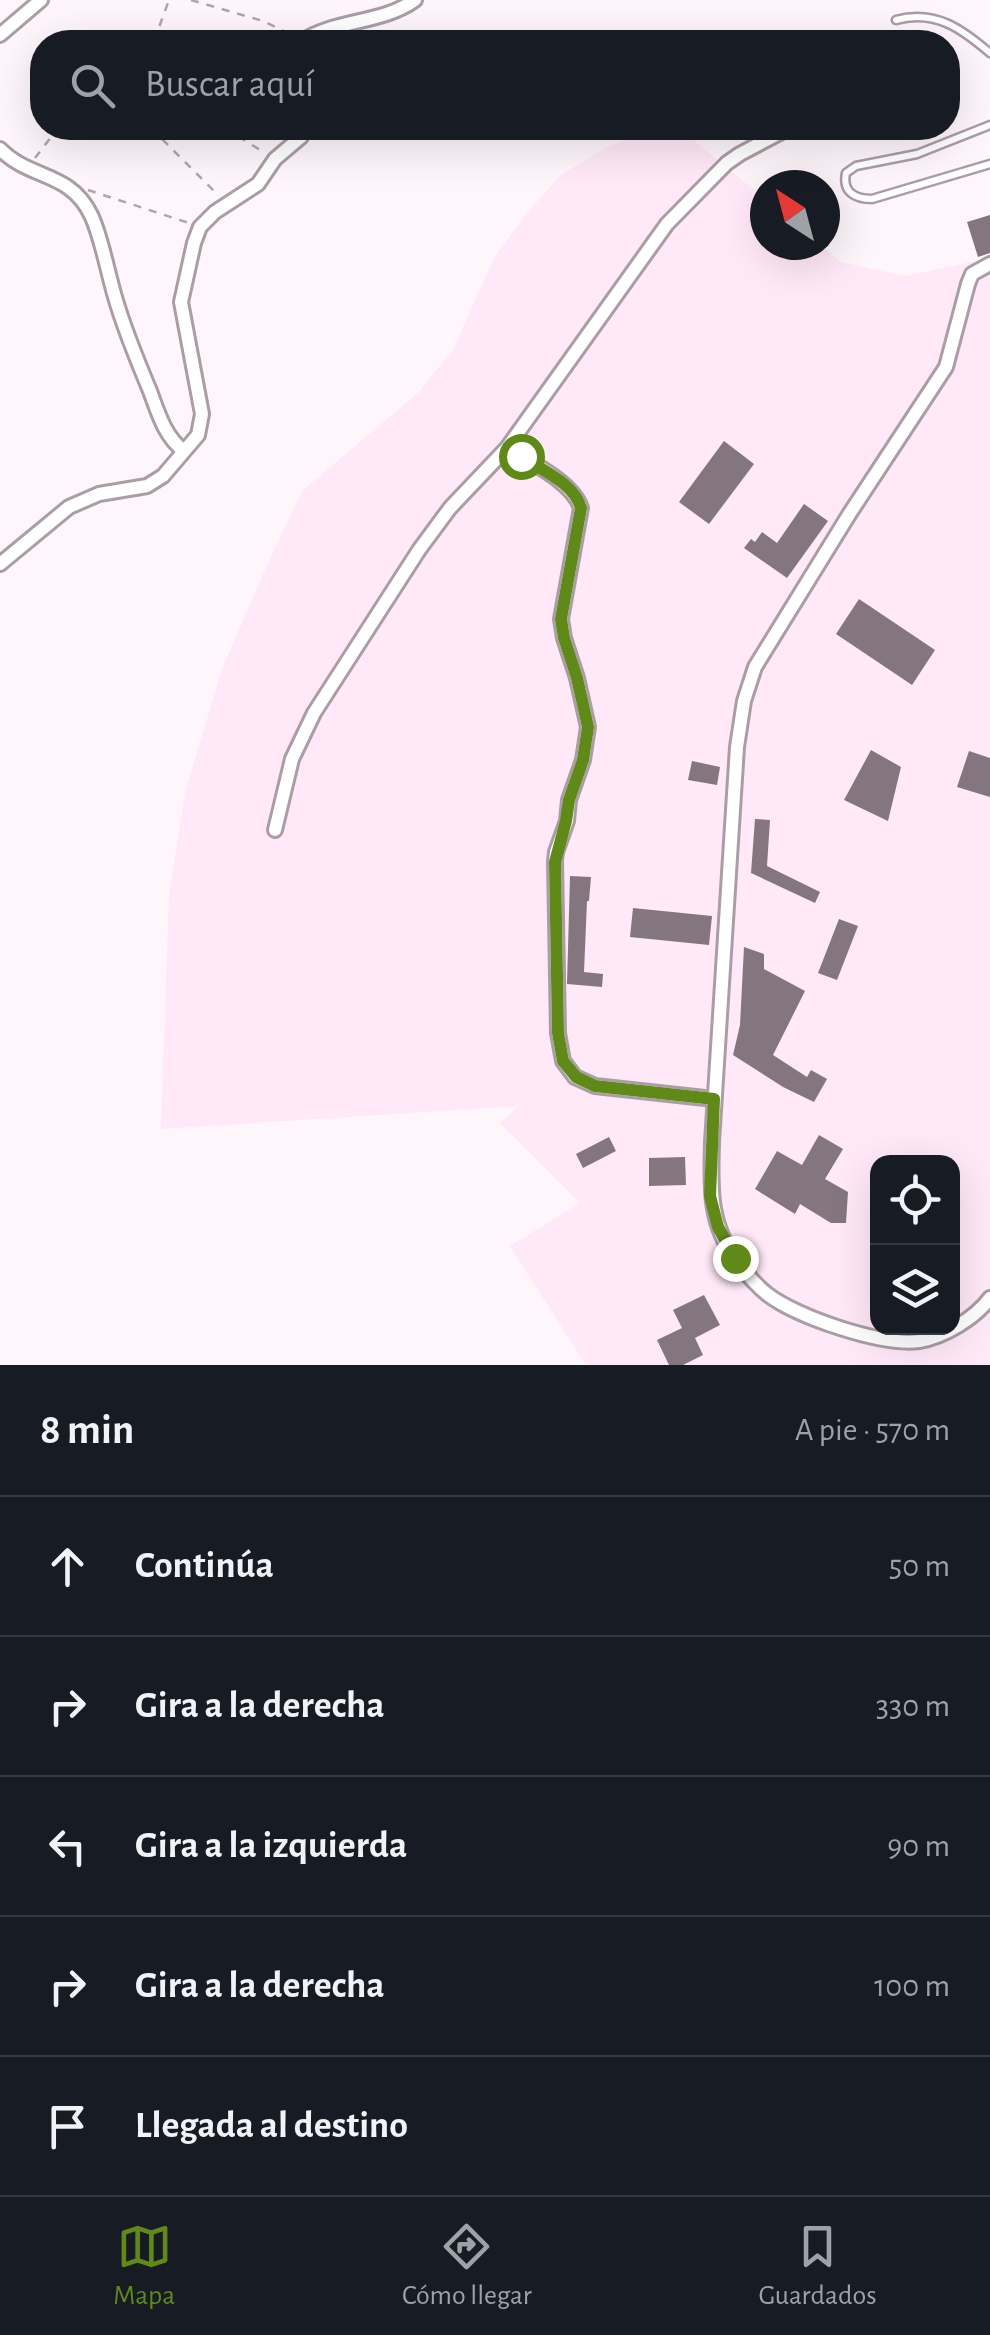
<!DOCTYPE html>
<html lang="es">
<head>
<meta charset="utf-8">
<style>
	body { margin:0; font-family:"Alegreya Sans",sans-serif; background:#242831; color:#f1f3f6 }
	.controls { position:absolute; right:30px; bottom:30px; display:grid; overflow:hidden; border-radius:20px; box-shadow:0 10px 40px #0002 }
	.controls button { width:90px; height:90px; display:grid; place-items:center; padding:0; border:0; border-bottom:2px solid #363941; background:#171b24; color:#f1f3f6; font:50px sans-serif }
	.compass { position:absolute; left:750px; top:170px; width:90px; height:90px; border-radius:50%; background:#171b24; box-shadow:0 10px 40px #0002; rotate:324deg }
	.stop { position:absolute; width:30px; height:30px; margin:-22px; border:8px solid #5f8a18; border-radius:50%; background:#fff }
	.stop.end { background:#5f8a18; border-color:#fff; box-shadow:0 2px 10px #0008 }
	.list { margin:0; padding:0; list-style:none }
	h2 { display:flex; justify-content:space-between; align-items:center; height:130px; margin:0; padding:0 40px; font-size:42px }
	h2 small { font-size:32px; font-weight:400; color:#9ea1a6 }
	.list li { display:grid; grid-template-columns:65px 1fr auto; gap:30px; align-items:center; box-sizing:border-box; height:140px; padding:0 40px; border-top:2px solid #363941 }
	.list b { display:block; font-size:38px; white-space:nowrap }
	.list em { font-size:32px; font-style:normal; color:#9ea1a6 }
	.icon { flex:none; width:55px; height:55px; fill:none; stroke:currentColor; stroke-width:2; stroke-linecap:round; stroke-linejoin:round }
	.map { position:relative; flex:none; width:990px; height:1365px; overflow:hidden }
	.search { position:absolute; background:#171b24; box-shadow:0 10px 40px #0002; left:30px; right:30px; top:30px; height:110px; display:flex; align-items:center; gap:25px; box-sizing:border-box; padding:0 35px; border-radius:40px; color:#9ea1a6; font-size:38px }
	.sheet { height:830px; background:#171b24 }
	nav { display:flex; justify-content:space-around; align-items:center; box-sizing:border-box; height:140px; border-top:2px solid #363941; background:#171b24; font-size:28px; color:#9ea1a6 }
	nav a { display:grid; justify-items:center; gap:5px }
	nav .on { color:#5f8a18 }
	.map>svg:first-child { display:block }
	.built { fill:#ffe8f7; fill-rule:evenodd }
	.building { fill:#84767f }
	.lines { fill:none; stroke-linecap:round; stroke-linejoin:round }
	.service-casing { stroke:#ab9da6; stroke-width:11 }
	.minor-casing { stroke:#ab9da6; stroke-width:18 }
	.path { stroke:#aea6ab; stroke-width:2.5; stroke-dasharray:8 8; stroke-linecap:butt }
	.service { stroke:#fff; stroke-width:6 }
	.minor { stroke:#fff; stroke-width:12 }
	.route { stroke:#5f8a18; stroke-width:12 }
</style>
</head>
<body>
<div class="map">
<svg width="990" height="1365" viewBox="0 0 990 1365">
	<rect width="100%" height="100%" fill="#fff6fb"/>
	<path class="built" d="M654,128H679L765,199V245H821L841,262L905,276L972,262L990,265V1365H586L510,1246L580,1203L500,1123L519,1106L161,1129L169,897L185,793L222,669L268,563L303,490L419,392L454,348L494,258L526,214L561,175L607,147ZM878,1162H952V1328H878Z"/>
	<path class="building" d="M990,215V253L978,257L967,222Z
		M724,441L754,464L709,524L679,502Z
		M804,504L828,521L787,578L744,548L751,539L755,542L762,532L777,543Z
		M859,599L935,650L912,685L836,634Z
		M871,750L901,767L888,821L844,800Z
		M969,751L990,758V797L957,787Z
		M692,761L720,767L717,785L688,780Z
		M755,819L770,820L767,866L820,892L815,903L751,873Z
		M570,876L591,877L589,901H587L584,972L603,974L602,987L567,984Z
		M633,908L712,916L709,945L630,937Z
		M839,919L858,926L837,980L818,973Z
		M744,947L764,954V969L805,991L773,1055L807,1077L811,1070L827,1079L814,1102L783,1087L733,1055L740,1025Z
		M819,1135L843,1149L825,1179L848,1192L846,1223H831L800,1204L795,1214L755,1189L777,1151L802,1165Z
		M609,1137L616,1151L583,1168L576,1154Z
		M685,1157L686,1185L649,1186V1158Z
		M704,1295L720,1325L695,1338L703,1355L683,1365H669L657,1340L682,1328L673,1310Z"/>
	<g class="lines">
		<defs>
			<path id="service" d="M896,20C935,9 962,29 990,53
				M990,125L917,154L856,166L846,173C842,192 855,199 872,199L990,164"/>
			<path id="minor" d="M0,35L41,0
				M301,42C335,19 382,24 415,0
				M0,149C30,180 70,171 91,215C101,235 108,274 115,297C124,329 137,360 150,391C158,413 165,437 184,451
				M990,264L972,274L968,284L946,367L850,513L755,667L744,701L737,747L712,1142C711,1186 708,1222 736,1260C744,1271 756,1285 767,1294C796,1317 882,1346 919,1341C944,1337 975,1318 990,1298
				M0,564L69,507L99,494L147,486L163,476L198,435L202,414L181,302L194,243L200,227L215,212L258,184L275,159L301,137L304,128
				M275,830L292,759L314,713L419,550L450,508L507,448
				M714,1099L595,1086L575,1077L563,1061L558,1033L555,861L556,852L567,821L569,800L583,760L588,727L577,678L564,638L561,619L581,508C573,482 530,462 507,448L667,224L727,163L740,154L789,128"/>
		</defs>
		<use href="#service" class="service-casing"/>
		<use href="#minor" class="minor-casing"/>
		<path class="path" d="M191,0L263,21L292,35
			M154,41L169,0
			M134,42L140,37L155,31
			M151,128L219,196
			M225,128L265,153
			M35,158L58,128
			M88,190L189,223"/>
		<use href="#service" class="service"/>
		<use href="#minor" class="minor"/>
	</g>
	<g class="lines">
		<path class="route" d="M521,456C541,470 574,483 581,508L561,619L564,638L577,678L588,727L583,760L569,800L566,821L555,862L558,1033L563,1061L576,1077L595,1086L714,1099L710,1196L718,1227L735,1258"/>
	</g>
</svg>
<div class="controls">
<button><svg class="icon" aria-label="locate" viewBox="0 0 24 24"><circle cx="12" cy="12" r="6"/><path d="M12 2v4M12 18v4M2 12h4M18 12h4"/></svg></button>
<button><svg class="icon" aria-label="layers" viewBox="0 0 24 24"><path d="M12 4l9 5-9 5-9-5zM3 14l9 5 9-5"/></svg></button>
</div>
<svg class="compass" viewBox="-18 -18 36 36"><path d="M0-13l5 13h-10z" fill="#e53935"/><path d="M0 13l5-13h-10z" fill="#9ea1a6"/></svg>
<div class="stop" style="left:521px;top:456px"></div>
<div class="stop end" style="left:735px;top:1258px"></div>
<div class="search"><svg class="icon" aria-label="search" viewBox="0 0 24 24"><circle cx="10" cy="10" r="6"/><path d="M15 15l6 6"/></svg>Buscar aquí</div>
</div>
<section class="sheet">
<h2>8 min<small>A pie · 570 m</small></h2>
<ul class="list">
<li><svg class="icon" aria-label="ahead" viewBox="0 0 24 24"><path d="M12 20V5M6 11l6-6 6 6"/></svg><div><b>Continúa</b></div><em>50 m</em></li>
<li><svg class="icon" aria-label="right" viewBox="0 0 24 24"><path d="M7 20v-9h11M14 6l5 5-5 5"/></svg><div><b>Gira a la derecha</b></div><em>330 m</em></li>
<li><svg class="icon" aria-label="left" viewBox="0 0 24 24"><path d="M17 20v-9H6M10 6l-5 5 5 5"/></svg><div><b>Gira a la izquierda</b></div><em>90 m</em></li>
<li><svg class="icon" aria-label="right" viewBox="0 0 24 24"><path d="M7 20v-9h11M14 6l5 5-5 5"/></svg><div><b>Gira a la derecha</b></div><em>100 m</em></li>
<li><svg class="icon" aria-label="arrive" viewBox="0 0 24 24"><path d="M6 21V4h12l-3 4 3 4H6"/></svg><div><b>Llegada al destino</b></div></li>
</ul>
</section>
<nav>
<a class="on"><svg class="icon" aria-label="map" viewBox="0 0 24 24"><path d="M3 6l6-2 6 2 6-2v14l-6 2-6-2-6 2zM9 4v14M15 6v14"/></svg>Mapa</a>
<a><svg class="icon" aria-label="directions" viewBox="0 0 24 24"><path d="M12 3l9 9-9 9-9-9zM9 14v-3h6M13 9l2 2-2 2"/></svg>Cómo llegar</a>
<a><svg class="icon" aria-label="saved" viewBox="0 0 24 24"><path d="M7 4h10v16l-5-4-5 4z"/></svg>Guardados</a>
</nav>
</body>
</html>
